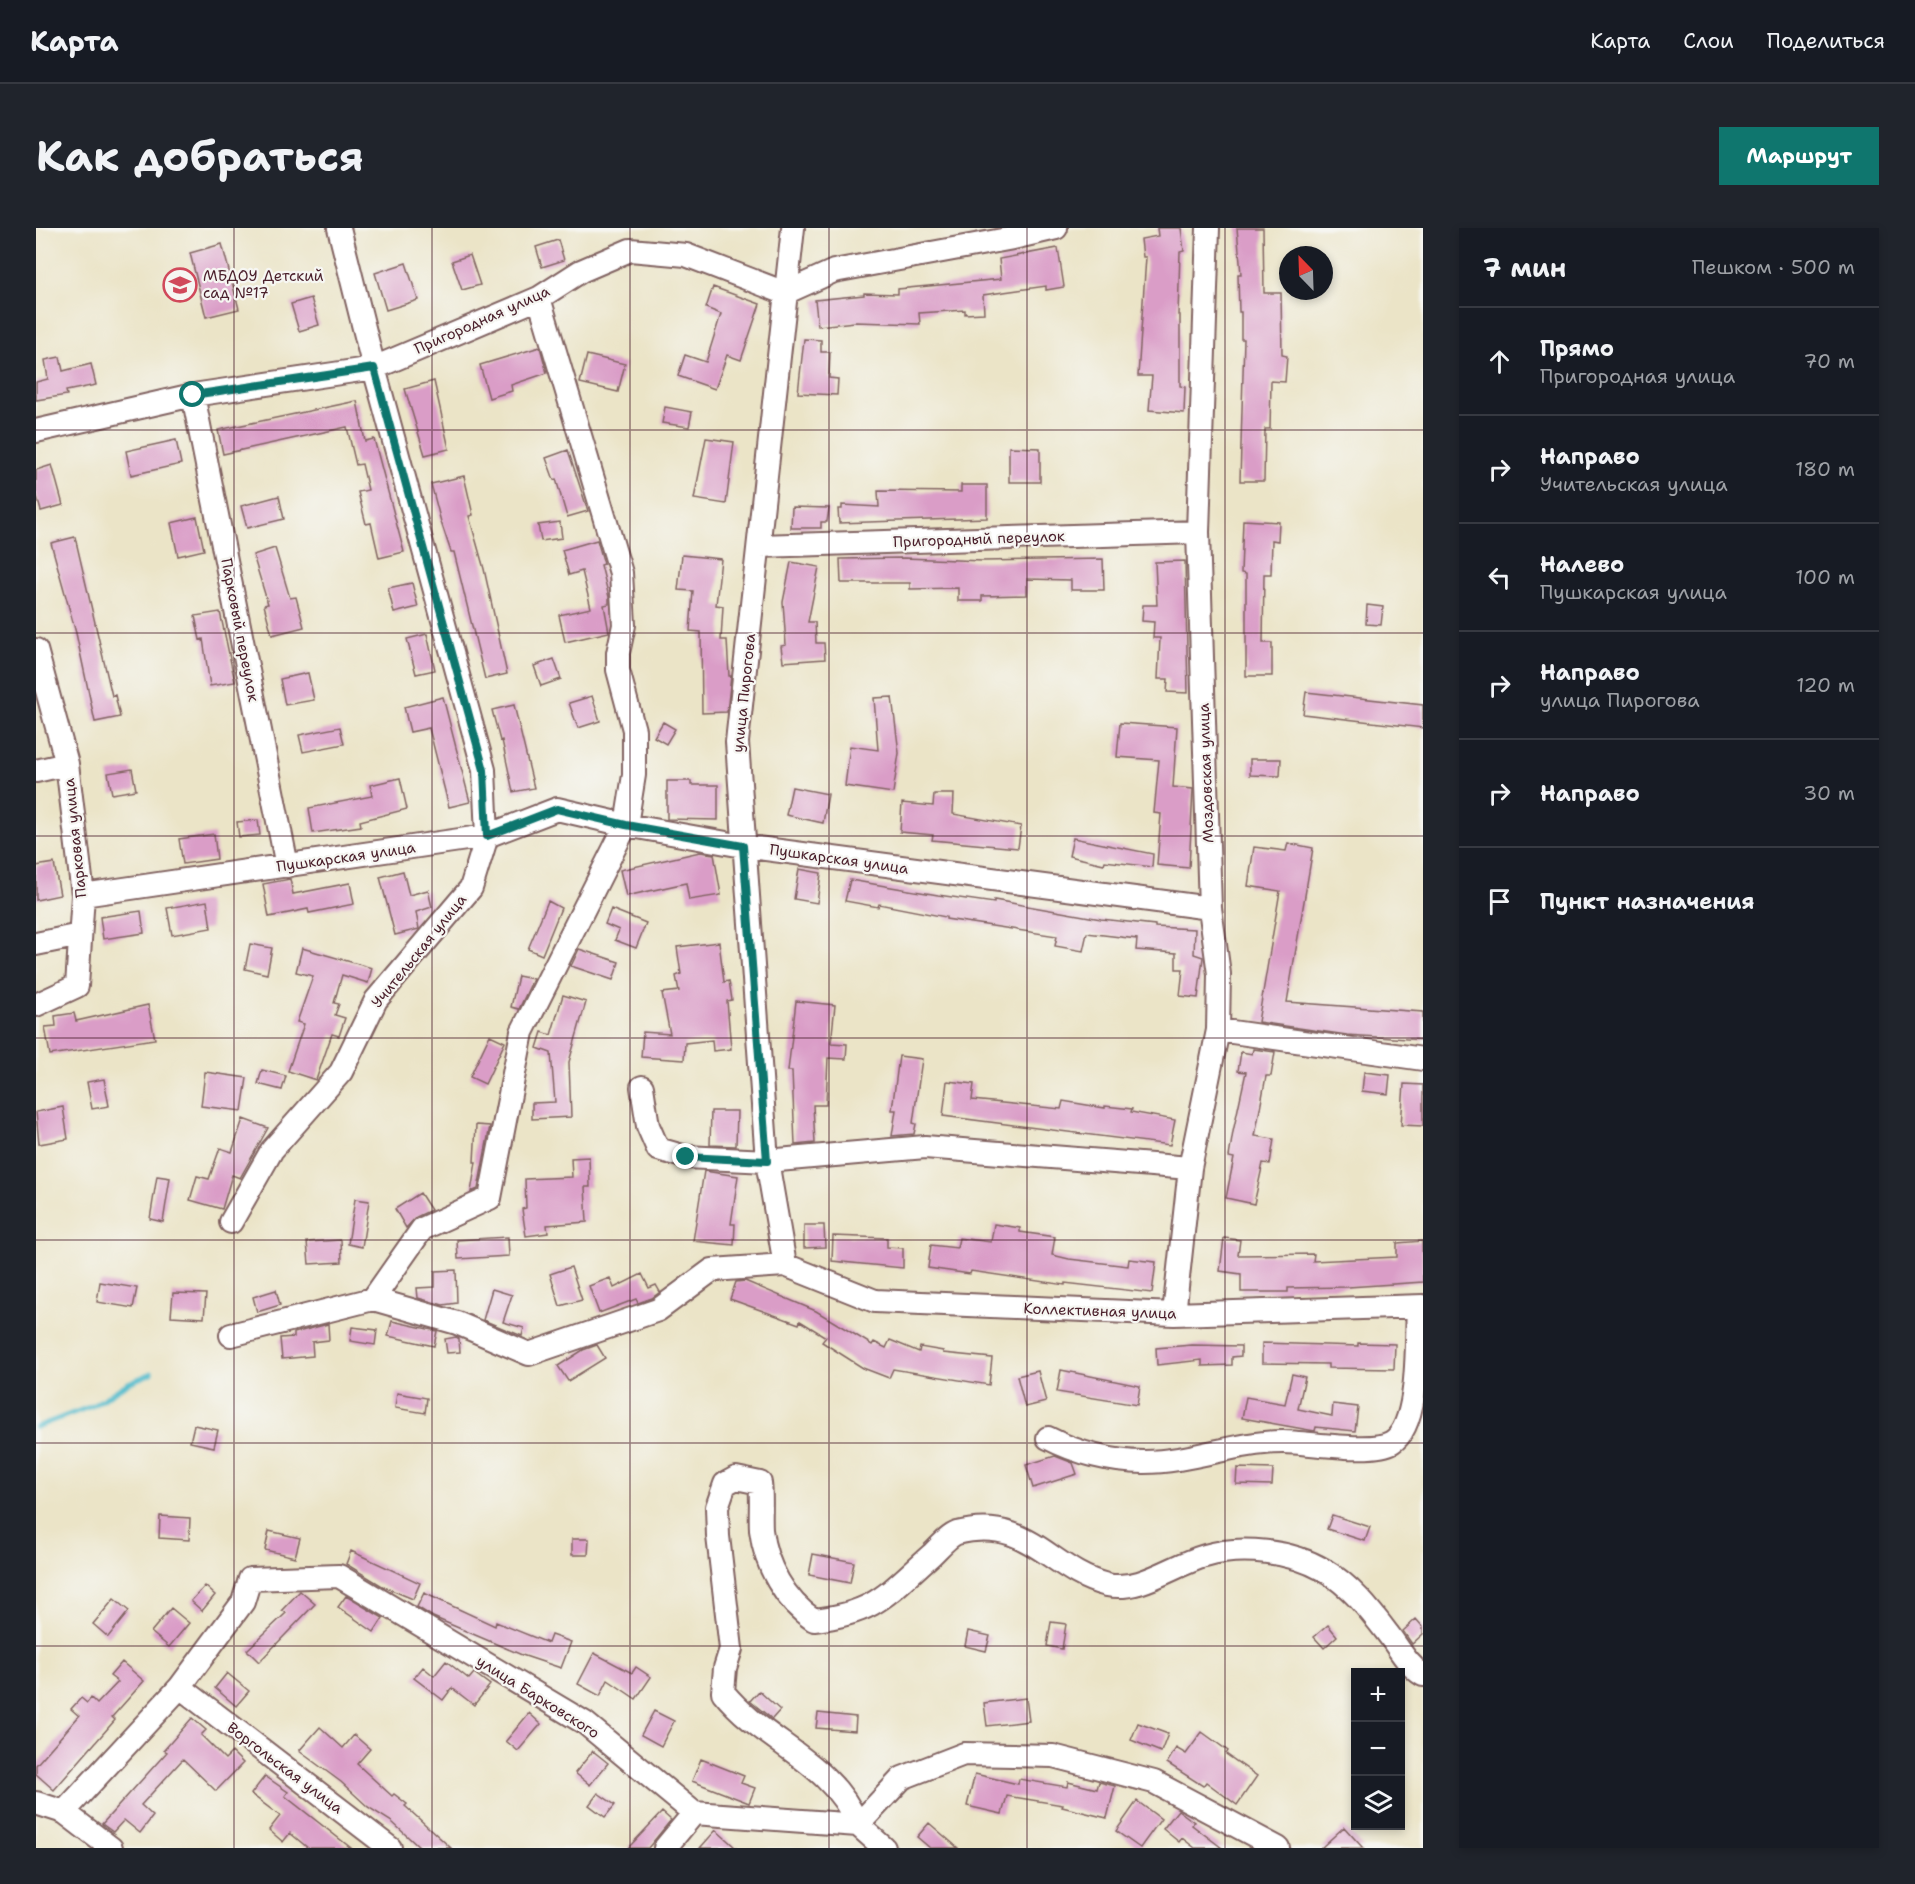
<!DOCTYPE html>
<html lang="ru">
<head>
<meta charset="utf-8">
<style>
	body { margin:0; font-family:"Shantell Sans",sans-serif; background:#20242c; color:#f1f3f6 }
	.controls { position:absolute; right:18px; bottom:18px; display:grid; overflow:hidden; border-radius:0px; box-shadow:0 3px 9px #0003 }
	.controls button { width:54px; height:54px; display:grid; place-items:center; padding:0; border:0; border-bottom:2px solid #363941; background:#171b24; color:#f1f3f6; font:30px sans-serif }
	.compass { position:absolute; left:1243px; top:18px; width:54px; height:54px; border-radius:50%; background:#171b24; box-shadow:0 3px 9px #0003; rotate:337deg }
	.stop { position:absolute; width:18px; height:18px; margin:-14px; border:4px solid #0f766e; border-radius:50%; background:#fff }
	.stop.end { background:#0f766e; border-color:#fff; box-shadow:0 2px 6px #0008 }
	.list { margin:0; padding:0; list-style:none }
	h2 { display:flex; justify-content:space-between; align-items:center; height:78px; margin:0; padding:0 24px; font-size:26px }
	h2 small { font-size:20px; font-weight:400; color:#9ea1a6 }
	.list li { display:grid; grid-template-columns:39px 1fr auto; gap:18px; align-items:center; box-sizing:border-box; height:108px; padding:0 24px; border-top:2px solid #363941 }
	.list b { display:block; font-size:22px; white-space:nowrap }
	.list p { margin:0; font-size:20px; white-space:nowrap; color:#9ea1a6 }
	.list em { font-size:20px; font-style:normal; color:#9ea1a6 }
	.icon { flex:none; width:33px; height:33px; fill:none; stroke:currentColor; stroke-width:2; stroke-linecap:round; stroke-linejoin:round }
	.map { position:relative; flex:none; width:1387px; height:1620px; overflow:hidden; border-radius:0px }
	header { display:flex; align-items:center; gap:36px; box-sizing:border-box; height:84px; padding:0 30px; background:#171b24; border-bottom:2px solid #363941 }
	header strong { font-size:28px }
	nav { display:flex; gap:33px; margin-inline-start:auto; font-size:21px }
	.intro { display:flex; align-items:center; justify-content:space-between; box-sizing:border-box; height:144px; padding:0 36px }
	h1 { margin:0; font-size:42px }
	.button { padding:15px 27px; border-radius:0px; background:#0f766e; color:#fff; font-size:21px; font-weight:700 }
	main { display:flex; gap:36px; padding:0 36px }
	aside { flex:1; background:#171b24; border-radius:0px; box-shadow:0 3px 9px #0003 }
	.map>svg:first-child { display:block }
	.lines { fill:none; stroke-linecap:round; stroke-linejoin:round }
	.stream { stroke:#4ebaca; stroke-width:5 }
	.building { fill:#da9dc7 }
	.minor-casing { stroke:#826462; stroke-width:26 }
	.minor { stroke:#fff; stroke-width:22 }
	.route { stroke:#0f766e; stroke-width:8 }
	.grid { fill:none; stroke:#4a1f2b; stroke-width:1.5; stroke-opacity:0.55 }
	.labels { text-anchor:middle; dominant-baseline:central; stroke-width:4.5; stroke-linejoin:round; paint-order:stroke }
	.poi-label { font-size:15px; fill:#4a1f2b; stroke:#f6f6f2; text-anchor:start }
	.street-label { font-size:15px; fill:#4a1f2b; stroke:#f6f6f2 }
</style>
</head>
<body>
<header>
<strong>Карта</strong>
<nav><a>Карта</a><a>Слои</a><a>Поделиться</a></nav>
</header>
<div class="intro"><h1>Как добраться</h1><a class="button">Маршрут</a></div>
<main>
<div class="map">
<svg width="1387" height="1620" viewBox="0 0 1387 1620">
	<rect width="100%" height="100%" fill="#f6f6f2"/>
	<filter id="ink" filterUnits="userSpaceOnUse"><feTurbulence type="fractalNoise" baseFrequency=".0167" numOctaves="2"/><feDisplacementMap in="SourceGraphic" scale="12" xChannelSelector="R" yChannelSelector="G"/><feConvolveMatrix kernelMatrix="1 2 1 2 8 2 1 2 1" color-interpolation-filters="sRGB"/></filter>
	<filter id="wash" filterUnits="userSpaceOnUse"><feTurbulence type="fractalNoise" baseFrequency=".008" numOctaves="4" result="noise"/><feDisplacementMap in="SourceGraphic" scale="24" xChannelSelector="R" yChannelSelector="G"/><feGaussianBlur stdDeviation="1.35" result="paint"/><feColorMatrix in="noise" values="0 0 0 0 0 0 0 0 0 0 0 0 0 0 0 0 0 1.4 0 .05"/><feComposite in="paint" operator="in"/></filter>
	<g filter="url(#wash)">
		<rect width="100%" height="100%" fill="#ebe4c7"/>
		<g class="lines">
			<path class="stream" d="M0,1199L56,1178L92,1155L116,1145"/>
		</g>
		<g id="blocks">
			<path class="building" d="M1121,0H1145L1148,23L1144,24L1142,87H1144V158L1149,159L1148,185L1113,182L1116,148H1102L1110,29H1107L1105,11L1122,8Z
				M1201,0H1227L1228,65H1245L1246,127L1251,128L1249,154L1235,153L1234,201H1229L1228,253H1204L1208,111H1205V84H1203L1202,46H1205Z
				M522,12L528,32L506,39L500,19Z
				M186,16L203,81L170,89L154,25Z
				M1022,20L1028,59L1010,62V58L947,67L948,85L929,86V82L883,85L884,96L819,94L782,98L779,72L828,67V65L862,66V61L965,51L963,31Z
				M434,27L444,57L426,62L416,33Z
				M370,35L382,72L350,82L339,45Z
				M677,59L724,76L705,132L691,127L679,161L642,148L649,127L670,134L685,86L670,80Z
				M275,70L283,97L263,103L255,76Z
				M768,111L785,112V124H794L793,150L802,151L801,167L762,165Z
				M504,119L511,145L475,157L476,163L453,170L444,137Z
				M551,127L589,136L582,164L544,155Z
				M24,129L27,143L55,136L60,157L30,163L31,167L0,172V154L12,151L9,132Z
				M398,153L413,221L389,227L369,161Z
				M321,173L329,213L338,211L368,324L343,330L335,295L330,296L322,264L332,262L326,236L320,237L311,199L187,226L182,202Z
				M629,179L656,184L653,199L626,195Z
				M670,210L698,214L690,276L658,271Z
				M140,212L145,236L95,247L90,223Z
				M973,219L1004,220V254H973Z
				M532,222L552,283L531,289L520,251L518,252L510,230Z
				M16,237L27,277L5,283L0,265V242Z
				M428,248L437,287L433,288L448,341L471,446L449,451L418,324H415L405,294L395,256Z
				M925,257H951V290L803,295L802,281H806V277L843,279L842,263L925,264Z
				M243,268L248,291L211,300L205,278Z
				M756,279L793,280L791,294H785V300H755Z
				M161,289L168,322L142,328L135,295Z
				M1207,292L1243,294L1242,313L1236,312L1235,346H1228L1227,415H1236V448H1210V346L1205,345Z
				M524,294L526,310L505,313L502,297Z
				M39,309L76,468L79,467L84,489L59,494L40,405L15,315Z
				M561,312L568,336L565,337L573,369V376L568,377L573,404L529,414L523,387L555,380L546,343L533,347L526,322Z
				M239,320L254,370L260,369L268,399L236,407L228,377L232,376L217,327Z
				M646,327L685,331L680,377L687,378L685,412H691L693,448H695L691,484L666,485L665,404L654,403L657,363L642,362Z
				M868,330L947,333L1067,331L1068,362H1035V352L991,351V367L946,368V373H922V360L874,361V355H805L804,331Z
				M1149,333L1152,465L1131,464L1132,451H1122L1124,410H1117L1118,394L1106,393L1107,377H1121L1119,334Z
				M755,334L783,339L772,394H779L780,415H788L789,431L747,434L745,418L750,417L747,374Z
				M376,355L382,379L358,385L352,360Z
				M1331,377L1347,379L1345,397L1330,396Z
				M184,384L199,454L174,458L167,411L164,412L159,388Z
				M391,406L399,442L380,446L371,411Z
				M518,431L525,451L505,458L498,438Z
				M272,445L278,472L249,477L244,451Z
				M1270,464L1387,477V500L1267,486Z
				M556,468L564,493L542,500L533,475Z
				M407,469L434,574L413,579L393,500L374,504L368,479Z
				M856,469L863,525L857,565L809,558L814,518L842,522L838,470Z
				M478,477L498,560L477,564L466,512L464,513L456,482Z
				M627,494L639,501L630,516L618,509Z
				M1084,495L1141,499L1137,559L1157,561L1153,640L1121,637L1125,586L1118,585L1123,532L1081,529Z
				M304,499L308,516L267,524L263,507Z
				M1214,531H1245L1244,548L1214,547Z
				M96,541L100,562L76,566L72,545Z
				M364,550L371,581L324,593L325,598L277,605L273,580L336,568L334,557Z
				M631,553H655V557H682V592L631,591Z
				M756,559L792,566L787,595L750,587Z
				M898,566H918L917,586L985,598L982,620L896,612L897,607L864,604L866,575L897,578Z
				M222,592L224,607L203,609L201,594Z
				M178,606L181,631L147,636L143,611Z
				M1037,610L1117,626L1116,639L1069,633L1068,636L1033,628Z
				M1252,615L1277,620L1251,774L1387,784V812L1311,807L1222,794L1244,663L1212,658L1218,619L1250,623Z
				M664,624L678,626L685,667L653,672L650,655L590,668L584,642Z
				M18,635L24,667L0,672V638Z
				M763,641L785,645L781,675L758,671Z
				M367,643L373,667L392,662L396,679L380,684L383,701L359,707L344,649Z
				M254,651L257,666L314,655L318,676L273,685L272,681L233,689L227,656Z
				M814,652L902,667L958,675V672L1065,691L1119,697V699L1159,701L1158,726L1167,729L1162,770L1144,768L1147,741H1140V725L1100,722L1101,711L1051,705L1047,723L1019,718L1021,708L910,691V689L843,676L842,679L809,673Z
				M171,673L175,700L136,707L131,680Z
				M512,673L525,680L506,727L492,721Z
				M575,681L610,695L600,720L579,712L583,702L569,696Z
				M105,683L108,705L67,711L64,689Z
				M683,714L688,754L693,753L696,772L691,773L695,821L677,823L676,812L649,815L648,832L605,829L607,804L634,806L626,765L643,763L640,748L645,746L641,719Z
				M214,716L236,720L231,746L209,741Z
				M266,720L336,740L332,755L306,747L298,775L303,776L299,787L309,790L303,808L296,806L280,852L252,843L268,796L261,794L277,748L260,744Z
				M543,721L583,734L577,752L535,738Z
				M482,748L497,751L483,781L475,779Z
				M527,767L550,774L533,834L535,889L496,891V875L519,874L515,825L501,820L506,804L515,807Z
				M760,773L799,777L795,815L811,816L810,831L792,830L790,877H777L779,915L759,917L756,843H752Z
				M112,777L119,811L14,827L9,799L20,798L19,788L38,785L40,793Z
				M454,807L469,814L449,856L434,849Z
				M1217,821L1239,824L1235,848H1230L1219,908L1238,911L1234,936L1227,935L1218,976L1190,970L1198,930L1193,929L1197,904L1210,844L1202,843L1205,824L1216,826Z
				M863,828L886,831L877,895L880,896L878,906L856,908L860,882H856Z
				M226,842L250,848L246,862L222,856Z
				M169,844L211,850L206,883L165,878Z
				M1328,844L1354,847L1352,866L1326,863Z
				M68,851L73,878L56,881L51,854Z
				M911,853L938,856L936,872L1025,881L1027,873L1069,880V878L1096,881L1095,884L1139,892L1134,917L907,888Z
				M1368,856L1387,857V898L1365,897Z
				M27,879L32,911L3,916L0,884Z
				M675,883H701L700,918L674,917Z
				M207,891L232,900L204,950L196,947L186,981L154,972L161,948L173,951L184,920L196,924Z
				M440,897L454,898L442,961L435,964L440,934H438Z
				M553,929L554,959H549L551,994L511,997L512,1005L490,1008L486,981L490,980L489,951L536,949L535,930Z
				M668,943L702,948L695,996H699L698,1017L657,1013Z
				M121,948L134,950L127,994L114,991Z
				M384,965L395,982L380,989L370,1000L359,981Z
				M319,971L333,973L326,1019L312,1016Z
				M958,996L984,1000V1004L1019,1009L1016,1027L1033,1031L1092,1038L1093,1031L1120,1034L1116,1065L1029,1055V1057L935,1043L934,1046L892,1040L895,1017L921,1020L923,1010L955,1014Z
				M768,997H788L789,1019L768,1020Z
				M797,1008L851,1010V1019L867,1020V1040L796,1033Z
				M472,1009L473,1028L422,1031L421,1012Z
				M1188,1010L1204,1012L1202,1027L1278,1026L1277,1033L1361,1029V1015L1386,1013L1387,1054L1312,1059L1252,1060V1064H1205V1046L1184,1043Z
				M305,1012L306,1034L273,1036L271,1014Z
				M535,1039L546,1072L524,1078L514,1046Z
				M420,1042L421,1075L407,1077L382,1070L381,1060L399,1059V1043Z
				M606,1046L613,1060L620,1057L624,1064L616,1070L602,1075L600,1071L563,1085L553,1058L574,1050L578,1060Z
				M709,1053L780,1083L836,1117L838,1114L850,1120L854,1112L883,1124L884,1119L907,1123V1125L956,1130L953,1157L857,1141L853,1150L827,1140L786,1114L790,1109L764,1093L763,1096L694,1071L700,1054Z
				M64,1054L101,1060L97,1080L61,1074Z
				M456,1061L476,1067L467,1094L488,1100L486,1108L447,1092Z
				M240,1062L244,1077L221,1084L217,1069Z
				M137,1065L170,1066L168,1090L135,1088Z
				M356,1093L401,1103L398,1118L352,1108Z
				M292,1096L293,1112L276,1114L277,1128L246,1131L244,1110L258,1109V1105Z
				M316,1099L341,1102L339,1117L314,1113Z
				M420,1109L423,1111L424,1124L411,1125L409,1111Z
				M1226,1115L1322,1118V1115L1359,1116L1358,1141L1292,1140V1136L1226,1135Z
				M561,1117L569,1130L532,1153L522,1138L547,1122Z
				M1156,1117L1205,1118V1128L1196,1129V1137L1166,1138V1132L1121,1137L1120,1120Z
				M1025,1142L1104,1158L1101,1177L1021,1164Z
				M1002,1143L1010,1174L989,1179L981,1148Z
				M1256,1146L1269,1149L1262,1181L1296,1188L1297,1176L1322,1179L1319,1203L1280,1199L1279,1203L1273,1202L1206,1190L1210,1169L1249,1176Z
				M361,1165L391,1170L389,1185L359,1180Z
				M158,1197L182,1202L178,1219L154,1214Z
				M1019,1228L1037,1235L1041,1246L997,1260L990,1237Z
				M1201,1240L1237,1241L1236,1257L1200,1256Z
				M1296,1287L1334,1299L1329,1313L1291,1301Z
				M124,1288L154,1290L153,1312L123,1310Z
				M233,1303L264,1310L259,1329L229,1322Z
				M536,1311H553L552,1327H536Z
				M315,1323L384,1355L377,1371L348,1359L310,1336Z
				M777,1326L818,1334L814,1355L773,1347Z
				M169,1358L179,1367L166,1383L155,1373Z
				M264,1363L279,1376L223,1434L211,1422L250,1385L246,1382Z
				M388,1365L459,1398L460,1394L512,1415L515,1407L535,1414L525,1440L486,1427L397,1389L381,1379Z
				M310,1368L347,1390L338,1404L302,1379Z
				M78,1371L93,1383L72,1409L57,1396Z
				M135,1380L153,1395L133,1419L115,1404Z
				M1380,1391L1387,1399V1406L1376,1416L1367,1403Z
				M1015,1394L1030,1396L1026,1421L1011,1418Z
				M1292,1397L1301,1408L1288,1420L1278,1409Z
				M932,1403L954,1408L950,1423L929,1418Z
				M558,1425L596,1445L600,1439L615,1449L600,1471L572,1452L564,1468L542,1456Z
				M410,1433L433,1451L438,1445L454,1457L438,1477L416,1460L407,1472L378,1450L387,1439L398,1448Z
				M86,1434L108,1453L76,1489L79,1492L18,1562L0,1546V1537L43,1488L35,1481L45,1470L51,1475L55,1470L61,1476L82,1454L74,1448Z
				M191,1445L213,1463L200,1478L179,1460Z
				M723,1463L744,1482L736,1491L714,1473Z
				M990,1470L993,1493L951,1498L948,1475Z
				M618,1483L638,1493L625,1518L605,1507Z
				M493,1485L505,1496L482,1523L470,1513Z
				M782,1485L820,1489L819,1503L780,1500Z
				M156,1490L170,1502L165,1507L189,1531L196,1524L207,1535L180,1563L147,1531L105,1577L117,1588L104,1605L88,1592L77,1604L66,1596L131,1524L128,1522Z
				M1102,1495L1132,1506L1125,1524L1095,1512Z
				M284,1499L307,1520L318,1507L334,1521L321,1536L356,1568L358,1566L371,1576L369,1578L415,1620H384L356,1594L332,1579L305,1554L263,1523Z
				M1166,1504L1192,1523L1190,1526L1221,1548L1201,1577L1170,1554L1167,1558L1131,1535L1140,1520L1150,1526Z
				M557,1523L572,1535L554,1557L539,1545Z
				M665,1531L708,1548L705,1555L719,1560L713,1575L656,1553Z
				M939,1546L982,1556L983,1551L1031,1559L1032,1554L1061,1561L1063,1554L1079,1558L1071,1590L1026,1579L1027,1577L971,1568L966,1586L931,1578Z
				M229,1548L252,1564L249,1568L315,1620H272L254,1605L247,1614L233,1602L244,1588L215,1566Z
				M562,1565L579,1577L569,1589L553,1577Z
				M1101,1573L1125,1591L1104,1620L1080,1603Z
				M1142,1582L1158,1594L1156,1597L1186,1620H1159L1146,1610L1143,1614L1127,1601Z
				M626,1584L635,1592L612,1620H592Z
				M893,1595L922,1620H894L881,1609Z
				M1308,1599L1327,1620H1285Z
				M680,1602L700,1620H664Z"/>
		</g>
	</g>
	<g filter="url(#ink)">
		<use href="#blocks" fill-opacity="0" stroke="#826462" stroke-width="1.5"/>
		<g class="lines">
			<defs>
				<path id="minor" d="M157,167L251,638
					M0,203L157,167L338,140L503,70L545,43L594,22L650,27L749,65L798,43L977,10L1020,0
					M724,318L1162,304
					M0,422L31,536L47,667L41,758L0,777
					M0,543L31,536
					M47,667L451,608L521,581L590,597L707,618L1174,680
					M0,716L44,707
					M1182,802L1387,831
					M606,859L612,898L622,921L650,929L731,933L889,919L1154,940
					M195,994L236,922L305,844L340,772L435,660L451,608L448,542L338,140L303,0
					M749,1037L731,933L701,514L757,0
					M337,1071L386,1001L454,970L486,804L590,597L598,547V502L582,442V425L588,397L585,345L503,70
					M1138,1086L1154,940L1182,802L1183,746L1174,680L1162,304L1172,0
					M195,1107L337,1071L421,1095L493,1126L622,1082L676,1042L749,1037L839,1073L1138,1086L1387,1078
					M1012,1210C1041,1225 1076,1234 1108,1234C1155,1234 1200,1214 1247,1214C1272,1214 1337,1226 1356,1214C1385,1196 1380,1110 1382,1079
					M144,1459L354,1620
					M0,1575L28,1584L75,1620
					M28,1584L144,1459L207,1374L214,1351L303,1348L549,1495L658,1585L822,1597L848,1620
					M629,1620L658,1585
					M1242,1620L1118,1554L1017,1528L928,1526L866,1550L822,1597C795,1532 729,1516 687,1464L689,1440L695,1421L682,1308L681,1279L689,1256L700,1250L724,1255C726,1271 724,1286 725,1302C729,1337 749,1373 778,1392C839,1385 850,1367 894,1328C901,1322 912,1308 921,1305C993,1287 1012,1342 1071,1357C1104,1364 1137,1337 1169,1328C1205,1317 1255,1323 1288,1342C1314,1357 1334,1382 1352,1406C1363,1420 1371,1437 1387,1447"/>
			</defs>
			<use href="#minor" class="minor-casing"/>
			<use href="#minor" class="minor"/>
		</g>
	</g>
	<g class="lines" filter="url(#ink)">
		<path class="route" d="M157,167L338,140L448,542L451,608L521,581L590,597L707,618L731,933L650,929"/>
	</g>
	<path class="grid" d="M198,0V1620M396,0V1620M594,0V1620M793,0V1620M991,0V1620M1189,0V1620M0,202H1387M0,405H1387M0,608H1387M0,810H1387M0,1012H1387M0,1215H1387M0,1418H1387"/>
	<defs>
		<symbol id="school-ring" viewBox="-11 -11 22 22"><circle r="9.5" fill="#f6f6f2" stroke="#d1495b" stroke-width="1.5"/><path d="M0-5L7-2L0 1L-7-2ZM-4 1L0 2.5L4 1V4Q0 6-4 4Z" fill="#d1495b"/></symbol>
	</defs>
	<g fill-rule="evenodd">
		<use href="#school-ring" x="125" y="38" width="38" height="38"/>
	</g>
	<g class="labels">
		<g class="poi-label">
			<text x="167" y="48">МБДОУ Детский<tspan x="167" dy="17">сад №17</tspan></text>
		</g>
		<g class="street-label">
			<text transform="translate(446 92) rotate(-24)">Пригородная улица</text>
			<text transform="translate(943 311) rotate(-2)">Пригородный переулок</text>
			<text transform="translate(204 402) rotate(79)">Парковый переулок</text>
			<text transform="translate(708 465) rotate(-84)">улица Пирогова</text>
			<text transform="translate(1170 545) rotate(-92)">Моздовская улица</text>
			<text transform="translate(39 610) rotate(-96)">Парковая улица</text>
			<text transform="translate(310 629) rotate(-8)">Пушкарская улица</text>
			<text transform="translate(803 631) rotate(8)">Пушкарская улица</text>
			<text transform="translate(383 723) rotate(-51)">Учительская улица</text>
			<text transform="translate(1064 1083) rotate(2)">Коллективная улица</text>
			<text transform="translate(502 1469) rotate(32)">улица Барковского</text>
			<text transform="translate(249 1540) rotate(37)">Воргольская улица</text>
		</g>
	</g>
</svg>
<div class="controls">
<button>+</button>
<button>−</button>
<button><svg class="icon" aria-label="layers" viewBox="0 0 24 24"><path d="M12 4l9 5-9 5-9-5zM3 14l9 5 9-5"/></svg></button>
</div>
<svg class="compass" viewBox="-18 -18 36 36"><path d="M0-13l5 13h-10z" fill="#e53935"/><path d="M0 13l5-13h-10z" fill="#9ea1a6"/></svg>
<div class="stop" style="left:157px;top:167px"></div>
<div class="stop end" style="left:650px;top:929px"></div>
</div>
<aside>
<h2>7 мин<small>Пешком · 500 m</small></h2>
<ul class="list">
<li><svg class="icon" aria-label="ahead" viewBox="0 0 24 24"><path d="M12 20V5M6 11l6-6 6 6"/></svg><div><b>Прямо</b><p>Пригородная улица</p></div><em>70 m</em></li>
<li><svg class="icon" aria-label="right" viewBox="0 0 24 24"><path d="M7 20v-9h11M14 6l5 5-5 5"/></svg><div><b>Направо</b><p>Учительская улица</p></div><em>180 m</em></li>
<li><svg class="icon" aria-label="left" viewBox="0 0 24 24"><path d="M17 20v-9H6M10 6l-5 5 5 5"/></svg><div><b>Налево</b><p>Пушкарская улица</p></div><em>100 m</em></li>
<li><svg class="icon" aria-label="right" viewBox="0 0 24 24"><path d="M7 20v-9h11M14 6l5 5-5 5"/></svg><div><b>Направо</b><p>улица Пирогова</p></div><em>120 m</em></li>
<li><svg class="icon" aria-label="right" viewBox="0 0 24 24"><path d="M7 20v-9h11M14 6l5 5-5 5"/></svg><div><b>Направо</b></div><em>30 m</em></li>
<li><svg class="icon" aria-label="arrive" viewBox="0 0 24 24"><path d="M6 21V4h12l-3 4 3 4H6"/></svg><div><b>Пункт назначения</b></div></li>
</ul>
</aside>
</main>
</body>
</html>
